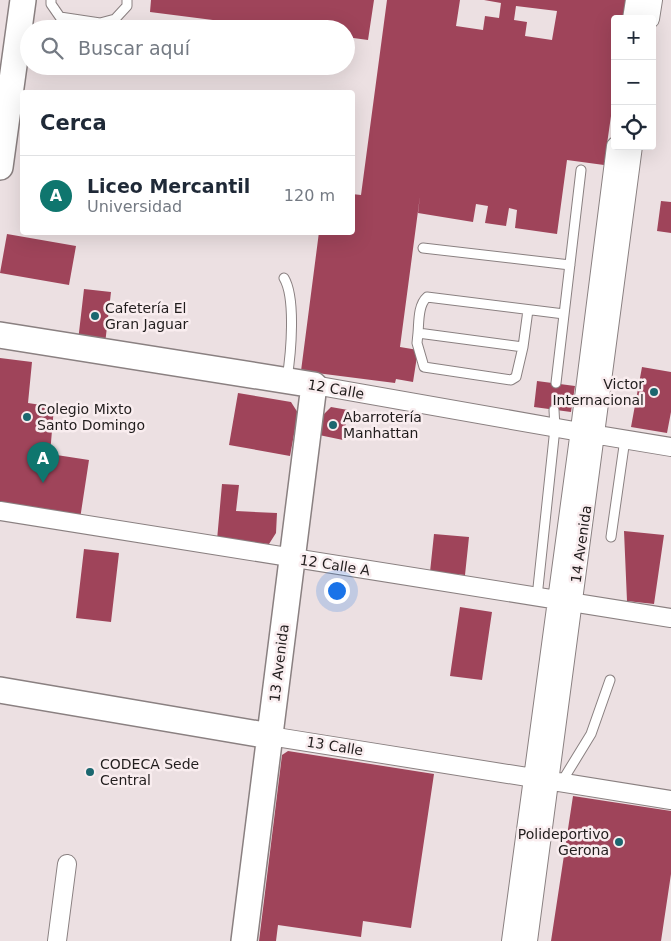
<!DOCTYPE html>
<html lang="es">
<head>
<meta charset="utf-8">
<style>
	body { margin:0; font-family:"DejaVu Sans",sans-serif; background:#f6f6f7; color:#1f2937 }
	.controls { position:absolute; right:15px; top:15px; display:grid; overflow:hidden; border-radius:5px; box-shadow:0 5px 20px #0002 }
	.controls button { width:45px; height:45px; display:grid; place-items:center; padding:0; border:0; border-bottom:1px solid #e0e1e3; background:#fff; color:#1f2937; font:25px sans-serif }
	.you { position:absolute; left:336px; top:590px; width:18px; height:18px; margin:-12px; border:4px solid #fff; border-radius:50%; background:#1a73e8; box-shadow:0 0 0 8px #1a73e833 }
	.badge { display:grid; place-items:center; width:32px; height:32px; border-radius:50%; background:#0f766e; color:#fff; font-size:16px; font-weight:700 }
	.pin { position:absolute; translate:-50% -41px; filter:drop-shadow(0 1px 2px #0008) }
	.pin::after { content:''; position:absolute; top:26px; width:18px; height:15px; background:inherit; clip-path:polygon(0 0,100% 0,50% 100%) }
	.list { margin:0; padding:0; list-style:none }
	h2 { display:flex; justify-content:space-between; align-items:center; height:65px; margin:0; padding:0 20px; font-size:21px }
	h2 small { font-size:16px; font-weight:400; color:#747a83 }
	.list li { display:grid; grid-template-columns:32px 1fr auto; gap:15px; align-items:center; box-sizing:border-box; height:80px; padding:0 20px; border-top:1px solid #e0e1e3 }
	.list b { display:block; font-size:19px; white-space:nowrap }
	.list p { margin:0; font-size:16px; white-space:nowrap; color:#747a83 }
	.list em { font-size:16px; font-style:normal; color:#747a83 }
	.icon { flex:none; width:28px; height:28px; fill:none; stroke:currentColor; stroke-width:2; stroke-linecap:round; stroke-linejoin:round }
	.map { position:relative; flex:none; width:671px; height:941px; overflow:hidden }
	.search { position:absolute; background:#fff; box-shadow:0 5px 20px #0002; left:20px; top:20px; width:335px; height:55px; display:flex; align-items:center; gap:12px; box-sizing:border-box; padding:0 18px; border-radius:28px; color:#747a83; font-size:19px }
	.panel { position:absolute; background:#fff; box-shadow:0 5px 20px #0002; left:20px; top:90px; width:335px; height:145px; border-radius:5px }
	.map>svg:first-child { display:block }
	.building { fill:#9f445a; fill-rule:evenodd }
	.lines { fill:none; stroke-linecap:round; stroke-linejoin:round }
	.lane-casing { stroke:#8a8081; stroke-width:11 }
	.street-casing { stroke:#8a8081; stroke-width:20 }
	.secondary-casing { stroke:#8a8081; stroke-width:28 }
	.lane { stroke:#fff; stroke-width:9 }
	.street { stroke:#fff; stroke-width:18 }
	.secondary { stroke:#fff; stroke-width:25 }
	.poi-dot { fill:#1b676f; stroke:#f9edef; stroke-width:2 }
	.labels { text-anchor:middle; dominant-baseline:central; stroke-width:5; stroke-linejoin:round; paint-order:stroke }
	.poi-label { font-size:14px; fill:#211d1d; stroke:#f9edef; text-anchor:start }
	.street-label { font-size:14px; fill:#211d1d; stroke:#f9edef }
</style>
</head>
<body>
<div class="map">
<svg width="671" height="941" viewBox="0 0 671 941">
	<rect width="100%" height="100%" fill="#ece0e2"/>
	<path class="building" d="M151,0H374L368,40L346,37V29H284L150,12Z
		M387,0H460L456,26L483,30L485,16L499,18L501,3L484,0H627L624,19H615V88L604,165L567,160L557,234L515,228L517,210L509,208L506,226L485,223L488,206L476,204L473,222L418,213L420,196L400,347L418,350L413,382L396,379L395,383L301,371L319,232H352V194L361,195ZM516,6L557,11L552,40L525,36L527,22L514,20Z
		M661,201L671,202V233L657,231Z
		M7,234L76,246L69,285L0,273Z
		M84,289L111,292L105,344L78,341Z
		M0,358L32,362L28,403L54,407L50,454L89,460L80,519L0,507Z
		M642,367L671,372V412L667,433L631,427Z
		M537,381L575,386L571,412L534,407Z
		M238,393L291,402L298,413L290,456L229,445Z
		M331,407L348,410L343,440L319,435L322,416Z
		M222,484L239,485L236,511L277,513L276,533L269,544L217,540Z
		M624,531L664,535L654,604L627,601Z
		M434,534L469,537L465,575L430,572Z
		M84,549L119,553L111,622L76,618Z
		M460,607L492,612L482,680L450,676Z
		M288,751L434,774L411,928L363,921L361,937L278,925L276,941H259L282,755Z
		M573,796L671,811V874L661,941H551Z"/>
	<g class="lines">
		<defs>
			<path id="lane" d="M51,0V4L60,17L100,23L115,19L127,6V0
				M423,248L570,265
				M284,278C296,298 291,354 287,378
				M528,310L523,347L418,333C419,322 418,305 427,297L564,314
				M418,333L417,343L424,367L511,380L516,377L523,347
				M556,383L581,170
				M611,537L625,439
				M537,597L555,428L554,410
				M561,783L591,734L610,680"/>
			<path id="street" d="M632,19L635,0
				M650,19L653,0
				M314,385L580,432L671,447
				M0,511L671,618
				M270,736L671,800
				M57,941L67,864
				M511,941L578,445L616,146
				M528,941L633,146"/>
			<path id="secondary" d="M0,167L23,0
				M0,335L314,385L244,941
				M0,690L270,736"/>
		</defs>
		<use href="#lane" class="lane-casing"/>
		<use href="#street" class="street-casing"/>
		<use href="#secondary" class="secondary-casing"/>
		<use href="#lane" class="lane"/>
		<use href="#street" class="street"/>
		<use href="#secondary" class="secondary"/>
	</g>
	<g class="poi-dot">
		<circle cx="95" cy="316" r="5"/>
		<circle cx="654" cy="392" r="5"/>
		<circle cx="27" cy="417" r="5"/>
		<circle cx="333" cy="425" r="5"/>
		<circle cx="90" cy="772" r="5"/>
		<circle cx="619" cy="842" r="5"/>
	</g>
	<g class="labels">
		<g class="poi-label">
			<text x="105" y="308">Cafetería El<tspan x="105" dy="16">Gran Jaguar</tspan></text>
			<text x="644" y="384" text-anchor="end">Victor<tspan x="644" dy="16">Internacional</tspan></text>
			<text x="37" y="409">Colegio Mixto<tspan x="37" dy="16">Santo Domingo</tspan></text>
			<text x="343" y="417">Abarrotería<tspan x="343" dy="16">Manhattan</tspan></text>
			<text x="100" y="764">CODECA Sede<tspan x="100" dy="16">Central</tspan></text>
			<text x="609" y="834" text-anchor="end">Polideportivo<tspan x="609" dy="16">Gerona</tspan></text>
		</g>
		<g class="street-label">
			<text transform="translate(336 389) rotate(10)">12 Calle</text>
			<text transform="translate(581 544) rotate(-82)">14 Avenida</text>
			<text transform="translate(335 565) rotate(9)">12 Calle A</text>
			<text transform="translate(279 663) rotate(-83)">13 Avenida</text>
			<text transform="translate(335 746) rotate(9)">13 Calle</text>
		</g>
	</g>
</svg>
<div class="controls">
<button>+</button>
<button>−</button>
<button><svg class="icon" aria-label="locate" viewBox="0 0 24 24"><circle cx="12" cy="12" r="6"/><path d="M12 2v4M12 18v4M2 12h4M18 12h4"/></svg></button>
</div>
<div class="you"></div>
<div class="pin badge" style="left:43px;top:483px">A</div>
<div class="search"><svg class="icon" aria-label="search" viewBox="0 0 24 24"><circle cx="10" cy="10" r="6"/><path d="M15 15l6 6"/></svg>Buscar aquí</div>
<section class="panel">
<h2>Cerca<small></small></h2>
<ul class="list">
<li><span class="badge">A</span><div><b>Liceo Mercantil</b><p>Universidad</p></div><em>120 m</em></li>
</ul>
</section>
</div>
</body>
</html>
